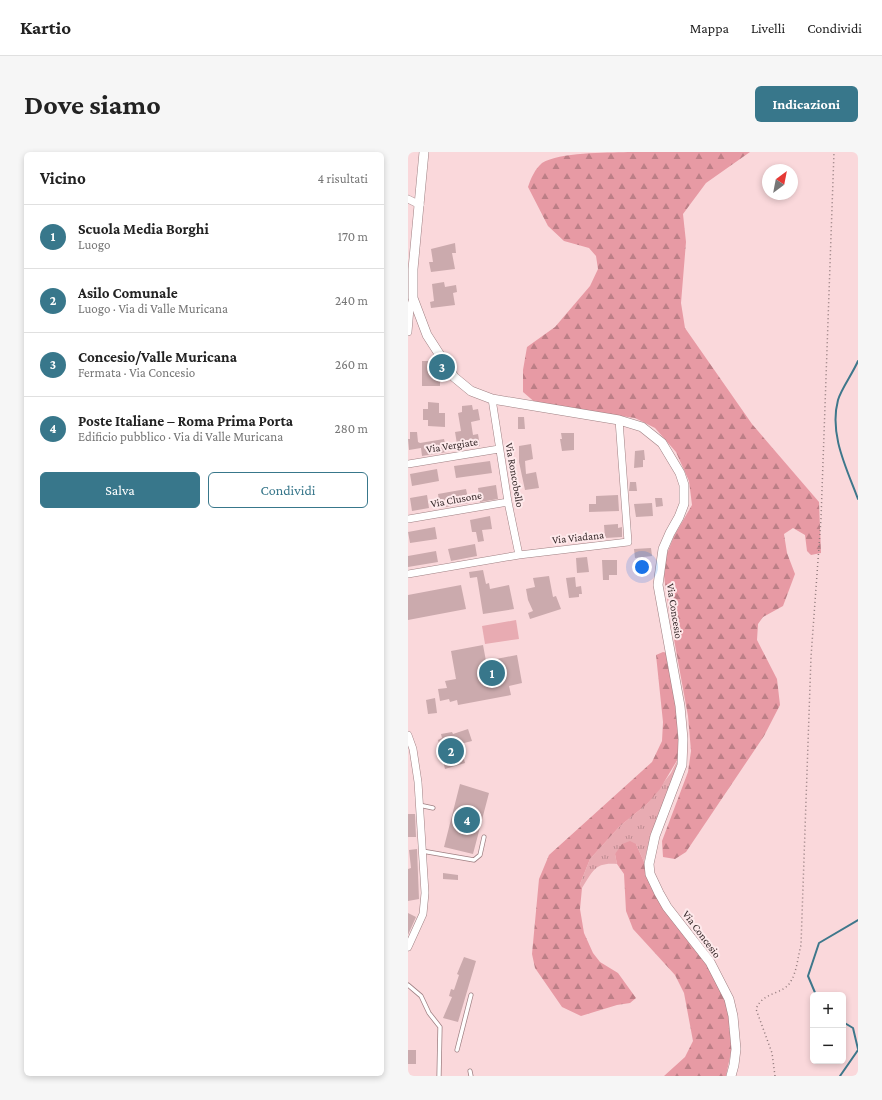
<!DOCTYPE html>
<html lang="it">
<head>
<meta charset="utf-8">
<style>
	body { margin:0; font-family:"Crimson Pro",serif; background:#f6f6f6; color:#222 }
	.controls { position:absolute; right:12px; bottom:12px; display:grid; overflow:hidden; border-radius:6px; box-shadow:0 2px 6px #0003 }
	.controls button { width:36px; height:36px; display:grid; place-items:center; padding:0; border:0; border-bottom:1px solid #e0e0e0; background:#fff; color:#222; font:20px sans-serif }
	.compass { position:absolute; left:354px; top:12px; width:36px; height:36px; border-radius:50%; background:#fff; box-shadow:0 2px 6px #0003; rotate:32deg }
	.you { position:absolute; left:234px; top:415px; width:14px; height:14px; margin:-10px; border:3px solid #fff; border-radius:50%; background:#1a73e8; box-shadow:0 0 0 6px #1a73e833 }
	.badge { display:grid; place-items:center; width:26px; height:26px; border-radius:50%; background:#38778b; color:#fff; font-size:13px; font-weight:700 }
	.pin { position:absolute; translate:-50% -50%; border:2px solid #fff; box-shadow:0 1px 4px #0006 }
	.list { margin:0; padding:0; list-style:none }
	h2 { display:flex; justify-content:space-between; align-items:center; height:52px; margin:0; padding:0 16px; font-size:17px }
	h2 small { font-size:13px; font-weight:400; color:#767676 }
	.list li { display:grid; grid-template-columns:26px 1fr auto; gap:12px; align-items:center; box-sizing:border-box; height:64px; padding:0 16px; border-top:1px solid #e0e0e0 }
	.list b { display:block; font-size:15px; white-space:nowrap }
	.list p { margin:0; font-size:13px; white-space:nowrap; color:#767676 }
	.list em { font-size:13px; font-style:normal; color:#767676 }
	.actions { display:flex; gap:8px; padding:12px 16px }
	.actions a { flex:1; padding:9px 0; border:1px solid #38778b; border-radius:6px; text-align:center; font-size:14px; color:#38778b }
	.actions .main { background:#38778b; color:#fff }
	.map { position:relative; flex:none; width:450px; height:924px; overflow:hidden; border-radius:6px }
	header { display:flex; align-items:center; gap:24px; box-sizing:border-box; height:56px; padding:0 20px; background:#fff; border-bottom:1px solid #e0e0e0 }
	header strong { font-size:19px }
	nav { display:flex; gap:22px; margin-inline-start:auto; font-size:14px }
	.intro { display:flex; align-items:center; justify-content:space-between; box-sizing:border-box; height:96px; padding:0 24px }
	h1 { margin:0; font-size:28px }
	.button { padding:10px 18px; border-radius:6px; background:#38778b; color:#fff; font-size:14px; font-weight:700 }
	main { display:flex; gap:24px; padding:0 24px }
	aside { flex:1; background:#fff; border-radius:6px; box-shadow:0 2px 6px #0003 }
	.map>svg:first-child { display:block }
	.grass { fill:url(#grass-tufts) }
	.forest { fill:url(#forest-firs) }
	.pitch { fill:#e8abb2 }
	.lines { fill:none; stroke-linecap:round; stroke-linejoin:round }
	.stream { stroke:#3e778b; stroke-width:2 }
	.building { fill:#cbaaad }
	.service-casing { stroke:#9f8083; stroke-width:5 }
	.minor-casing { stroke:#9f8083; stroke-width:8 }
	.tertiary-casing { stroke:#9f8083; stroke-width:10 }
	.path { stroke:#917a7c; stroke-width:1.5; stroke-dasharray:1 3; stroke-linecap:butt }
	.service { stroke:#fff; stroke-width:3.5 }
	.minor { stroke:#fff; stroke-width:7 }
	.tertiary { stroke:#fff; stroke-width:9 }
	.labels { text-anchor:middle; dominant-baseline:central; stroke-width:4; stroke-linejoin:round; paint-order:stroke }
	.street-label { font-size:11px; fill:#36292a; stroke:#fee9eb }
</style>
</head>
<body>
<header>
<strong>Kartio</strong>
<nav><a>Mappa</a><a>Livelli</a><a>Condividi</a></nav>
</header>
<div class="intro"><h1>Dove siamo</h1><a class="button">Indicazioni</a></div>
<main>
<aside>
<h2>Vicino<small>4 risultati</small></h2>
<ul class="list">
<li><span class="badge">1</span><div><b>Scuola Media Borghi</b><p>Luogo</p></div><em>170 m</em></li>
<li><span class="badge">2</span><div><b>Asilo Comunale</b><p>Luogo · Via di Valle Muricana</p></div><em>240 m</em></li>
<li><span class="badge">3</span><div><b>Concesio/Valle Muricana</b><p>Fermata · Via Concesio</p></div><em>260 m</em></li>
<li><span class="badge">4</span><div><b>Poste Italiane – Roma Prima Porta</b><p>Edificio pubblico · Via di Valle Muricana</p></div><em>280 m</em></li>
</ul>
<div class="actions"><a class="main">Salva</a><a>Condividi</a></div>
</aside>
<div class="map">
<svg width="450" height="924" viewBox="0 0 450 924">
	<defs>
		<pattern id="grass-tufts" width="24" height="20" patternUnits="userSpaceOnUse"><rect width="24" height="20" fill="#e8abb2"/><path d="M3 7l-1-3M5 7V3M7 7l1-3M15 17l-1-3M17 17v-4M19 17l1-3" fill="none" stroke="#bd8b91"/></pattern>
		<pattern id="forest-firs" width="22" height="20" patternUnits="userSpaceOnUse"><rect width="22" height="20" fill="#e79aa4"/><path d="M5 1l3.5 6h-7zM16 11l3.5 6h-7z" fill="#bc7e86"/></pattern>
	</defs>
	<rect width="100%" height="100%" fill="#fad8db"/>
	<path class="grass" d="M271,605L260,642L244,679L236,710L228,692L207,702L209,712C187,710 185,719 174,736L172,732L182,707L212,674L239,652L263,621Z"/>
	<path class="forest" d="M220,0H342L298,31L275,62L278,90L273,151L277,176L344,272L411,350L413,401L403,403L399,399L397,383L385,376L376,382L379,401L387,422L375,454L355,465L350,472L349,488L369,527L372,553L356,584L278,700L267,707L255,705L254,689L280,620L283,599L280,564L261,460L256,424L258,404L266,384L284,353L281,329L268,300L247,276L227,266L129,252L115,240V218L119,195L147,175L182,134L190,117L188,104L181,96L156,89L140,74L120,35C123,26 127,17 134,11C152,0 197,1 220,0Z
		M255,500L260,501L273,584L271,605L252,637L239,652L212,674L182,707L172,732L174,736L172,757L176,781L185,801L192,810L210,821L228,846L222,851L209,853L173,864L154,855L127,816L124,802L131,727L141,703L244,610L254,589L255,570L248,503Z
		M222,689L228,692L236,710L239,726L298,812L320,851L323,873V900L318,924H256L277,905L285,889L276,841L267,823L225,777L218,759L216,722L209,712L207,702L214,692Z"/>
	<path class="pitch" d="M108,468L111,487L77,492L74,474Z"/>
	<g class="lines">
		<path class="stream" d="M450,209C445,221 433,237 430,248C421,282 438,315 450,347
			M408,843L400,824L411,791L450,768
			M435,870L445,876L450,897
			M432,924L450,898"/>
	</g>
	<path class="building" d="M47,91L48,101H44L47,117L23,120L21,110H25L23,97Z
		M36,130L37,135L48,133L49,140L45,141L47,153L23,156L22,150L26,149L24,132Z
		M14,209H22V219H29V228H32V234H14Z
		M20,250L31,251V261H37V275L20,274V268H15V257H20Z
		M64,253L65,258L70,257L72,268L63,270L65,283L70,282L72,294L50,298L47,280L53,279L50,261L54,260V254Z
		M110,265H116L117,277H110Z
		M2,280H9L10,290L12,291L36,287L39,300L14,304L13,296L1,298L0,287H2Z
		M153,281H166V298L154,299L152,287H154Z
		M123,292L125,307L117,309L118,322L128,320L131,336L117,338L111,310V294Z
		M236,298L237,308H235V315L226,316L227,299Z
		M82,309L84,321L48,326L46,314Z
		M29,317L31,329L4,334L2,322Z
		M222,330H228L229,339H221Z
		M88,333L90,347L72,350L70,336Z
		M58,337L61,351L32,356L30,342Z
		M19,343L21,356L4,359L2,346Z
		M210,343L211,359L181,360V352H188V344Z
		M247,346H254L255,354L248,355Z
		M244,351L245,364L228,365L226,352Z
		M82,364L84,377L74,378L76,389L70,390L68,380H64L62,368Z
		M210,372V376L214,375V385L197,386L196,373Z
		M27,375L29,387L2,391L0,380Z
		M67,392L69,404L43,409L40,397Z
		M243,396L244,404L227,406L226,397Z
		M28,399L30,410L0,415V404Z
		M179,405L181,420L169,421L168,406Z
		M194,408H209V423H201V428H195Z
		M75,418L78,432L81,431L82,437L101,433L106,457L75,462L69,425L62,426L61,420Z
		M141,424L145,445L148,444L153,457L122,467L120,461L125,459L120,448L118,437L127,435L125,426Z
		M167,425L168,435L173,434L174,442H171V445L161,446L158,426Z
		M53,433L58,457L0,468V443Z
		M75,493L78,509L109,503L114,531L101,534L103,543L50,553L49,548L42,550L41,547L32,549L30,537L39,536L37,529L48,527L43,499Z
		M27,546L29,561L20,562L18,548Z
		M60,577L64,589L52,592L57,611L37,617L30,588L34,586L33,582L44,580L45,582Z
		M52,632L81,641L65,702L36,695Z
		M0,662H7L8,685H0Z
		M9,697L11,747L0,749V717L3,716L1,698Z
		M35,721L50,723V728L35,727Z
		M0,761L8,765L0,783Z
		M56,805L68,809L50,870L35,866L44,845L41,844L43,837L46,838L51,823L49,822Z
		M0,898H8V912H0Z"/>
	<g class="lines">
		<defs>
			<path id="service" d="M11,653L25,656
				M14,699L66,708L72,703L76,685
				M0,833L13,844L21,861L32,875L31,924
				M49,898L63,843
				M62,919L63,924"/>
			<path id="minor" d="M0,47L12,53
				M0,180L2,156L5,146
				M84,247L100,350L111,403
				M0,312L91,297
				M0,367L100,350
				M0,422L111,403L220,390L211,268
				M0,583L5,597L10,630L17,741L15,762L0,795"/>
			<path id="tertiary" d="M16,0L5,117V146L19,183L46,225L63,239L84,247L211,268L234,275L254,291L272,321L276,333V352L271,365L262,381L255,397L250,433L272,554L275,587L274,613L247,684L241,712L242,722L251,741L259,755L302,810L321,847L325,864L328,897L326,913L323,924"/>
		</defs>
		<use href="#service" class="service-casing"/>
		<use href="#minor" class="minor-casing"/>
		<use href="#tertiary" class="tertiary-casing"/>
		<path class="path" d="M367,924L364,901L348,857C355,839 376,843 383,829C389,819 390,804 393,793L403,505L413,367L426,0"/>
		<use href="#service" class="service"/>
		<use href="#minor" class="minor"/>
		<use href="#tertiary" class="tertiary"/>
	</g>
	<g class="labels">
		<g class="street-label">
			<text transform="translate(44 293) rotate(-9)">Via Vergiate</text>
			<text transform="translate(107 323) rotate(80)">Via Roncobello</text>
			<text transform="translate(48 347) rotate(-10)">Via Clusone</text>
			<text transform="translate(170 385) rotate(-6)">Via Viadana</text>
			<text transform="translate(267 459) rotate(81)">Via Concesio</text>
			<text transform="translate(294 782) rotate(53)">Via Concesio</text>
		</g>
	</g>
</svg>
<div class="controls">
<button>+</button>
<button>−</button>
</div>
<svg class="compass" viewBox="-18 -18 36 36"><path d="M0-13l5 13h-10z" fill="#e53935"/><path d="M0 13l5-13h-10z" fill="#767676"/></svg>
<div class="you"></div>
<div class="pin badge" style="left:84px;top:521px">1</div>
<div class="pin badge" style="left:43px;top:599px">2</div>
<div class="pin badge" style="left:34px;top:215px">3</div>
<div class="pin badge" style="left:59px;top:668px">4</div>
</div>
</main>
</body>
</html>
